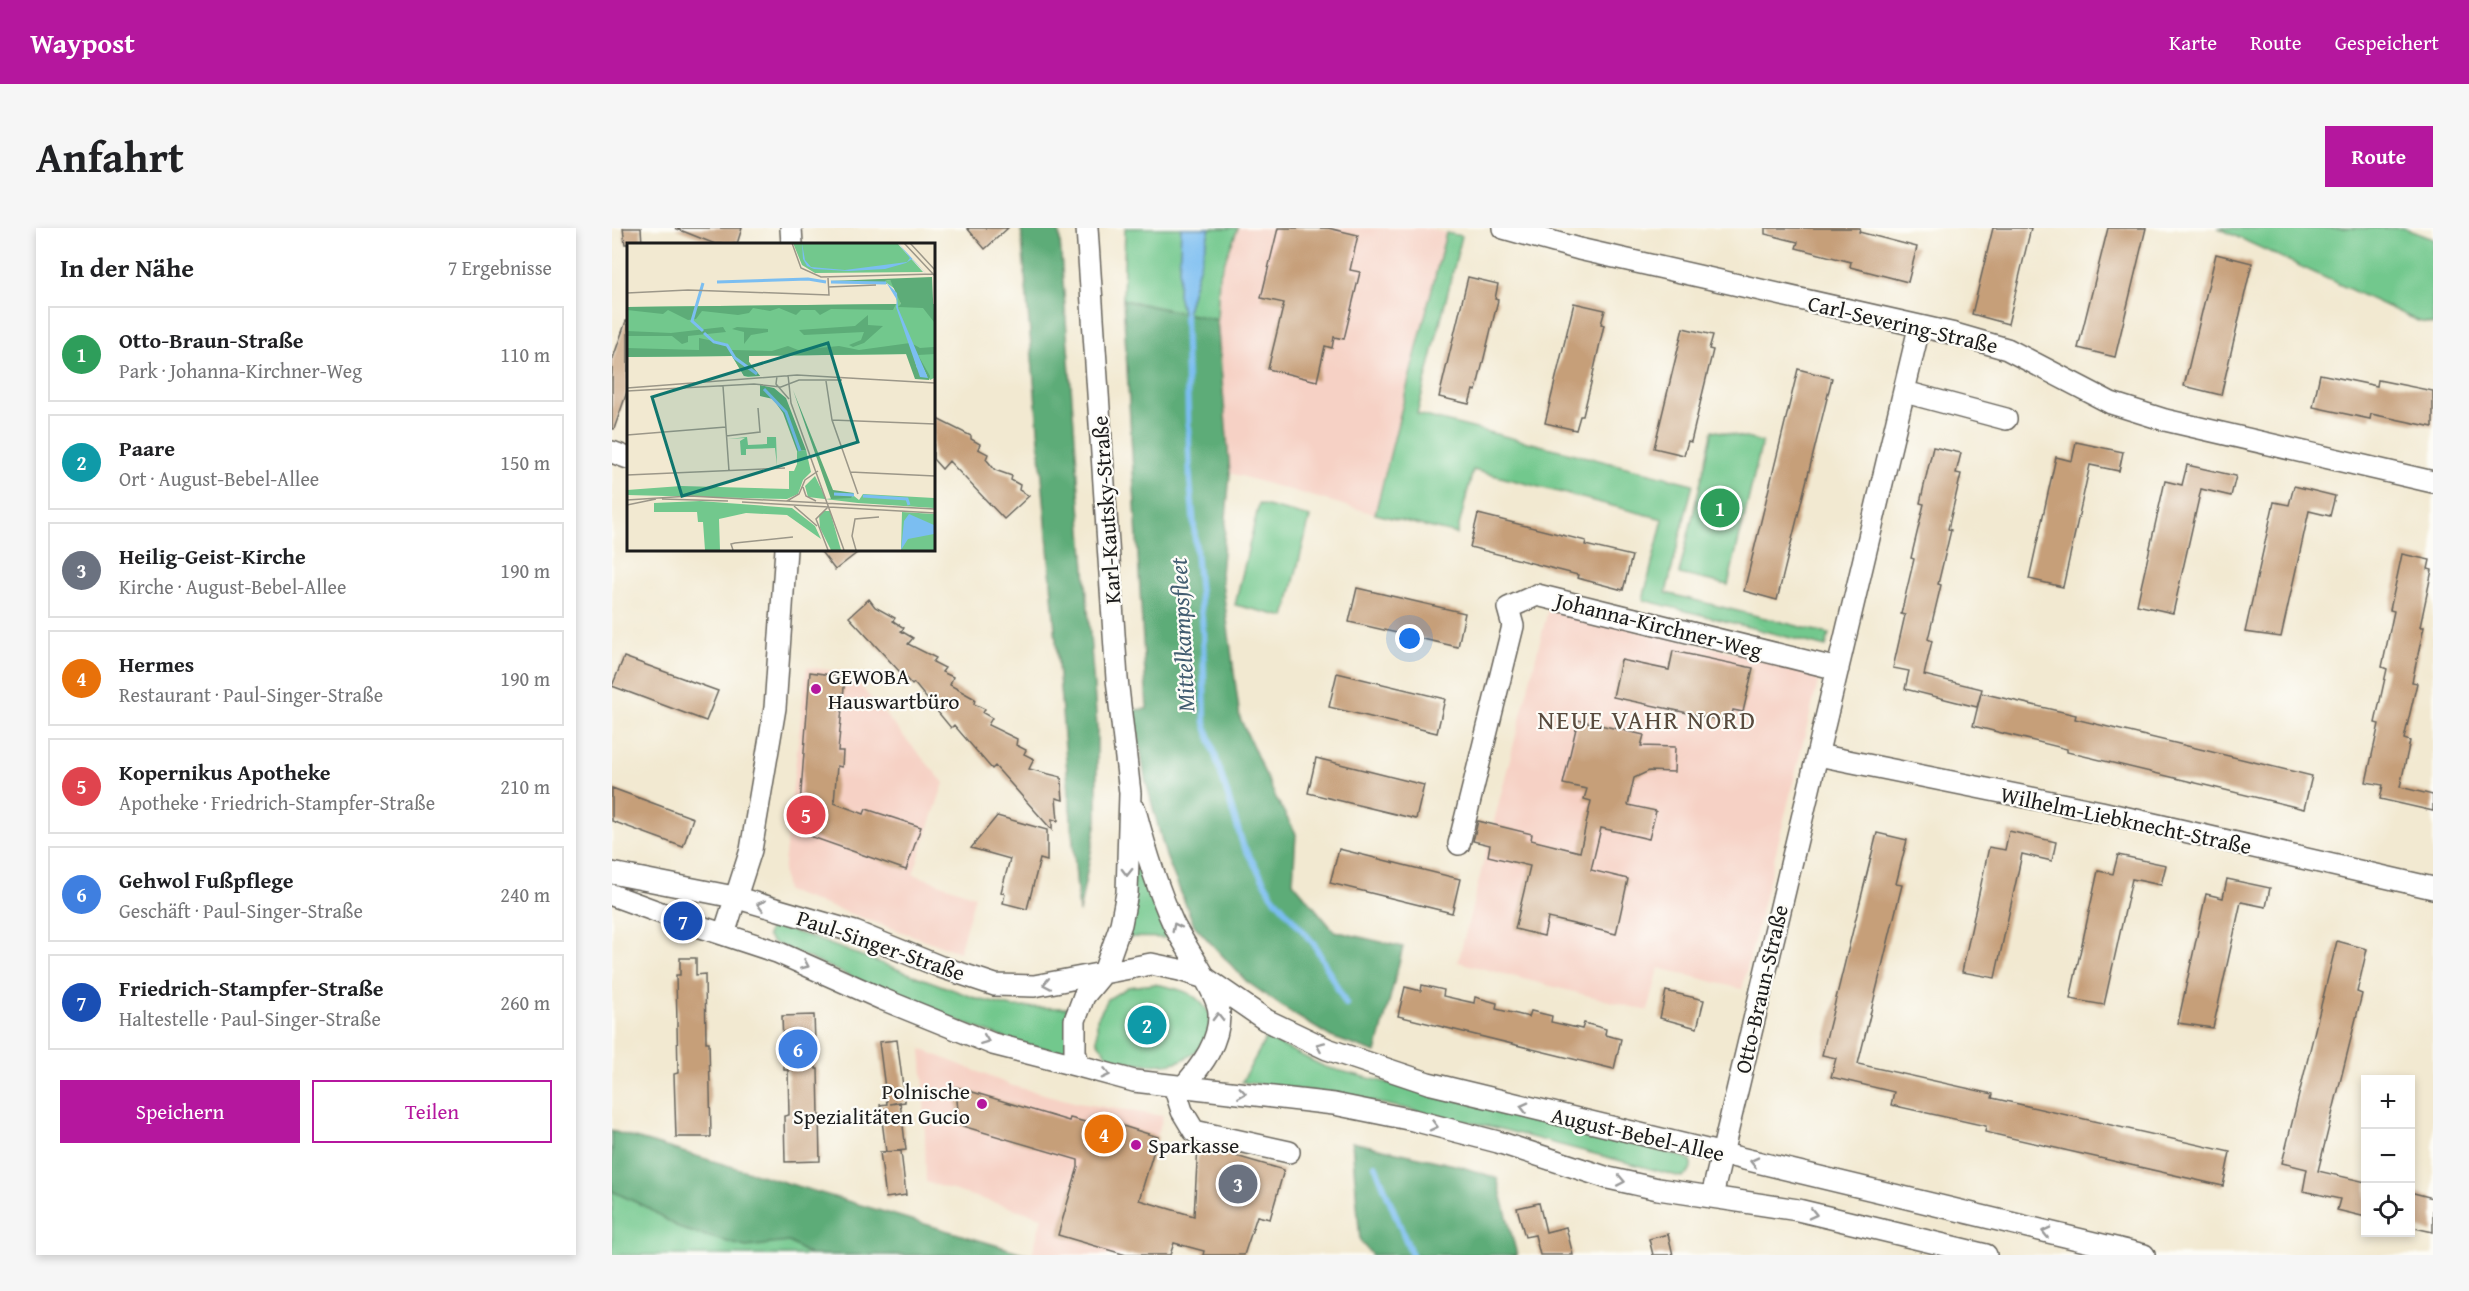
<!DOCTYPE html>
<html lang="de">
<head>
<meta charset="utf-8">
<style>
	body { margin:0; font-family:"Gentium Book Plus",serif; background:#f6f6f6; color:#202124 }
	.controls { position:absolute; right:18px; bottom:18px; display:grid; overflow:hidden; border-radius:0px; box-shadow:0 3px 9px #0003 }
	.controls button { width:54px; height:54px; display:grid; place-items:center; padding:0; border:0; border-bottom:2px solid #e0e0e0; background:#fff; color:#202124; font:30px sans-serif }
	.you { position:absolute; left:798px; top:411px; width:21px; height:21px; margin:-15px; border:4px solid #fff; border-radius:50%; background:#1a73e8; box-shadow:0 0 0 9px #1a73e833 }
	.badge { display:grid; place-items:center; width:39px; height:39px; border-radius:50%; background:#b5179e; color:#fff; font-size:20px; font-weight:700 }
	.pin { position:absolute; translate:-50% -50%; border:3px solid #fff; box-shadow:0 2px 6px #0006 }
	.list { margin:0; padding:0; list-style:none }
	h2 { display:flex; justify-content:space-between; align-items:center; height:78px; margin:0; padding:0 24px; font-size:26px }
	h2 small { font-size:20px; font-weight:400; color:#757577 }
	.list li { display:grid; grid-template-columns:39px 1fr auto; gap:18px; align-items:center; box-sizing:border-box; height:96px; margin:0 12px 12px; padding:0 12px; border:2px solid #e0e0e0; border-radius:0px }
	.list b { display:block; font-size:22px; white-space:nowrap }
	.list p { margin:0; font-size:20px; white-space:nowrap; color:#757577 }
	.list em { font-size:20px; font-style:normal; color:#757577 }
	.actions { display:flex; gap:12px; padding:18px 24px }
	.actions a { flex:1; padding:14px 0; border:2px solid #b5179e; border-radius:0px; text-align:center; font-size:21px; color:#b5179e }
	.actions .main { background:#b5179e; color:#fff }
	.icon { flex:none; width:33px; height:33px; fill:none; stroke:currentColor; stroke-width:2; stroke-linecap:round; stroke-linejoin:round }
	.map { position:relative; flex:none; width:1821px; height:1027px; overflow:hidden; border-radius:0px }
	header { display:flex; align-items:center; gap:36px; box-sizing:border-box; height:84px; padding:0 30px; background:#b5179e; color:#fff }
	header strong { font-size:28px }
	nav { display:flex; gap:33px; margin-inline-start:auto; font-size:21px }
	.intro { display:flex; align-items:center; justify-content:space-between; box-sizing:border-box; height:144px; padding:0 36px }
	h1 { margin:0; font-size:42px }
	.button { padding:15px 27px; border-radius:0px; background:#b5179e; color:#fff; font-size:21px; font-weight:700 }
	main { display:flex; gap:36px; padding:0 36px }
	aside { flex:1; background:#fff; border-radius:0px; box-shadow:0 3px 9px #0003 }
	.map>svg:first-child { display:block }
	.built { fill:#f6d1c5 }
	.green { fill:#72c88d; stroke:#477254; stroke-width:1.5 }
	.forest { fill:#5dac78; stroke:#3c644a; stroke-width:1.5 }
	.water { fill:#7bbef1; stroke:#4c6d86; stroke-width:1.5 }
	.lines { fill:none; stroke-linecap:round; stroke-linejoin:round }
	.stream { stroke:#7bbef1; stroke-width:6 }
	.building { fill:#c69f79 }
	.minor-casing { stroke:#67645b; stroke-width:24 }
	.minor { stroke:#fff; stroke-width:21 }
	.oneway { stroke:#999 }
	.poi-dot { fill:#b5179e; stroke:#fdfcf7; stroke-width:2 }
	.labels { text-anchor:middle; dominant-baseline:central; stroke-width:4.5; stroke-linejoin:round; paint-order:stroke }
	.street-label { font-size:22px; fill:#1c1c1c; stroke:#fdfcf7 }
	.poi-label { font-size:22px; fill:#1c1c1c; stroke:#fdfcf7; text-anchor:start }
	.water-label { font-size:24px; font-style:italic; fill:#425d71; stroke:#fdfcf7 }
	.quarter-label { font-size:26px; letter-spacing:1.5px; fill:#584a3d; stroke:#fdfcf7 }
	.inset-river { fill:none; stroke:#7bbef1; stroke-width:3 }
	.inset-road { fill:none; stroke:#9c9789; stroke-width:1.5 }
	.view { fill:#0f766e; fill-opacity:0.15; stroke:#0f766e; stroke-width:3 }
	.inset-edge { fill:none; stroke:#1c1c1c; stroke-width:3 }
</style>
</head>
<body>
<header>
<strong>Waypost</strong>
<nav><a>Karte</a><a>Route</a><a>Gespeichert</a></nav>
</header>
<div class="intro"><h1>Anfahrt</h1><a class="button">Route</a></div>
<main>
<aside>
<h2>In der Nähe<small>7 Ergebnisse</small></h2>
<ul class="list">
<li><span class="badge" style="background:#2e9e5b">1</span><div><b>Otto-Braun-Straße</b><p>Park · Johanna-Kirchner-Weg</p></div><em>110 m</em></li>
<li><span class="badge" style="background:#0f9aa8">2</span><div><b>Paare</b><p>Ort · August-Bebel-Allee</p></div><em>150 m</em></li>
<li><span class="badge" style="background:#6b7280">3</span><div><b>Heilig-Geist-Kirche</b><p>Kirche · August-Bebel-Allee</p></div><em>190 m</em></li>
<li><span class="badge" style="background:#e8710a">4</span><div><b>Hermes</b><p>Restaurant · Paul-Singer-Straße</p></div><em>190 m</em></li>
<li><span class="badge" style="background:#e0444e">5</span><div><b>Kopernikus Apotheke</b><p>Apotheke · Friedrich-Stampfer-Straße</p></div><em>210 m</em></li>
<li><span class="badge" style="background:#3f7fe0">6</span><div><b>Gehwol Fußpflege</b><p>Geschäft · Paul-Singer-Straße</p></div><em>240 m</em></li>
<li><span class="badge" style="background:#1a4fb4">7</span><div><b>Friedrich-Stampfer-Straße</b><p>Haltestelle · Paul-Singer-Straße</p></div><em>260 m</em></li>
</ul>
<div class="actions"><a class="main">Speichern</a><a>Teilen</a></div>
</aside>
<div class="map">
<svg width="1821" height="1027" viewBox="0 0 1821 1027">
	<rect width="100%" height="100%" fill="#fdfcf7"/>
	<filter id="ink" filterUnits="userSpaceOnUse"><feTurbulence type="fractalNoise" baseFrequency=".0167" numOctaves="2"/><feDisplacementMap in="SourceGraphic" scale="12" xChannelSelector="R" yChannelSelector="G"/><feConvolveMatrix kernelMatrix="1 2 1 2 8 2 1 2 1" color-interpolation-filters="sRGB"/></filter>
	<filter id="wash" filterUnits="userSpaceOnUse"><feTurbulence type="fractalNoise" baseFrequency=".008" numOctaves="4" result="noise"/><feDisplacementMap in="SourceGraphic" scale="24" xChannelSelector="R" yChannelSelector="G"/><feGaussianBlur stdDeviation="1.35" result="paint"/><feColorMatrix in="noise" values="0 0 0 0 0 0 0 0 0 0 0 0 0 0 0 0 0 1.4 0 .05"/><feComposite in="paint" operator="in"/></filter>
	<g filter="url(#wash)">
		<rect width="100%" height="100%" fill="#f2e9d1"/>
		<path class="built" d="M626,0H816L834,5L763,286L618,245L605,92L607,49Z
			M937,378L1208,446L1130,761L1047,740L1036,783L846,734Z
			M195,439L237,445L332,555L301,646L363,668L347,724L174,663L171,644Z
			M309,821L401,858L466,875L551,888L510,1027H420L430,989L314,954L312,861Z"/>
		<path class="green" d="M513,0H626L607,48L605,92L511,72Z
			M1606,0H1791L1821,11V97L1806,93Z
			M834,5L850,8L805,186L1081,256L1054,365L1217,406L1214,419L1031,372L1051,291L861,242L845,306L763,286Z
			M1101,202L1150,214L1116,357L1067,346Z
			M647,276L698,289L673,389L623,377Z
			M523,620L561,710L513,709Z
			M161,698L193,707L366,771L400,779L458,780L456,825L406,815L307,779L160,714L155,708L157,701Z
			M543,756C570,762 585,763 599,788C597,799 595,810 588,819C566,845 526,836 498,830L485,813V791L496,771L516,759Z
			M654,810L713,839L1072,929L1079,933C1080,942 1078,946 1069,949L885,900L733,868L630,854Z
			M0,905L417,1027H0Z"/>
		<path class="forest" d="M409,0H447L485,499V593L467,685Z
			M511,72L605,92L618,245L609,346L628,490L663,568L684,606L681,654L722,703L791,719L764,825L719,809L678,784L634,753L582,697L554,628L533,550L522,482L535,481Z
			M0,903L417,1027H198L177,1014L134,1019L69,1001L36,980L0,963Z
			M740,914L847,938L885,950L905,1027H760L748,1013Z"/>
		<path class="water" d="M569,0H598L572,93L566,66Z"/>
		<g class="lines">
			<path class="stream" d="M573,86L578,253L591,402L593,495L631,617L660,667L702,716L734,776
				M763,937L800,1027"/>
		</g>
		<g id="blocks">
			<path class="building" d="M11,0H29L30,16H13Z
				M63,0H130L125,16H103Z
				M355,0H396L373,21Z
				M666,0H716L746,7L738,42L748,44L732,111L722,109L720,120L713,118L705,153L656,141L672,75L649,70Z
				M1153,0H1248L1247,4L1305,19L1296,54L1238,39L1239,34L1184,20L1186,14L1153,6Z
				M1381,0H1419L1396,96L1360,86Z
				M1496,0H1534L1503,129L1466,120Z
				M1604,26L1640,35L1609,167L1572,158Z
				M856,49L886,56L883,71L886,72L872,130L864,163L861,162L857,176L827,169Z
				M962,75L993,82L989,96L992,97L979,155L971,188H968L964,202L933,195Z
				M14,93H16V161L2,201H0V133Z
				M1071,100L1101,107L1097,121L1101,122L1087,180L1079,214L1076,213L1072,227L1042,220Z
				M1186,141L1220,150L1165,372L1132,363Z
				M1708,146L1765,158L1766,152L1821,163V199L1759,186L1758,191L1701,179Z
				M321,189L359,208V211L368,216L366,221L376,226L374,231L383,242L400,248L399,252L408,257L407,262L417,268L392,291L337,233L330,241L321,231Z
				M1464,214L1511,224L1507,243L1478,237L1451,359L1417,351L1444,229L1460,233Z
				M1321,219L1349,225L1344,245L1349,246L1336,301L1339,302L1326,356L1329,357L1316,411L1320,413L1312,447L1370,461L1365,479L1293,461L1297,443L1281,440L1293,387L1289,386L1302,331L1299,330L1312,276L1308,275Z
				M1575,237L1624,248L1619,268L1589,261L1561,385L1525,377L1553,253L1570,257Z
				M1682,258L1723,268L1718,288L1697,283L1669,409L1633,404L1662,274L1677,277Z
				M866,286L974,313L973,317L1020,328L1011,362L965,350L966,347L858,319Z
				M207,321H250L223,342Z
				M1790,326L1818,332L1816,341L1820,342L1808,399H1812L1800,454L1805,455L1792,511L1798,513L1788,559L1821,567V583L1768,571L1771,557L1754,554L1767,496L1763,495L1775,441L1770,439L1782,383L1778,382Z
				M745,360L853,385L846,419L737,394Z
				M257,371L263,379L283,390L281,393L292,400L289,403L301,410L296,416L324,430L321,434L333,440L330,444L341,449L338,457L363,471L362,476L373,481L371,485L380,490L376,497L405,511L404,517L414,522L412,526L422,531L417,541L449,549L451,572L444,570L446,593L440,591V602L383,538L380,541L342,497L339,500L302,455L300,457L237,389Z
				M1061,423L1141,440L1131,484L1121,482L1118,494L1001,469L1009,432L1057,442Z
				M12,429L106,463L94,493L0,458Z
				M198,444L233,449L226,523H231L230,539L225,538L222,575L252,586L254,581L309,599L294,642L186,604Z
				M725,445L833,471L825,505L717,479Z
				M1369,465L1464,487L1463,491L1700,548L1692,581L1455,524V521L1361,498Z
				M966,492L1032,507L1029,518L1063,519L1062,544L1037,543L1022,550L1016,577L1044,583L1037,611L989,600L979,642L1016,651L1004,706L936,690L932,708L903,701L918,638L876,628L878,617L861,613L866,593L920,606L919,612L968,624L979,573L972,571L975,561L951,556Z
				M704,530L812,557L804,591L696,565Z
				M0,560L81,590L71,619L0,593Z
				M385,588L435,602V633L428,631L415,681L391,675L393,666L389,664L398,631L359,620Z
				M1397,603L1444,614L1440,633L1410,626L1383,750L1350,744L1377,619L1393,622Z
				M1265,605L1295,612L1284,656L1290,657L1246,836L1381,866L1380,870L1618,924L1611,958L1373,904L1374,898L1279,877L1282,864L1219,849L1224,830L1210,827Z
				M727,621L848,651L840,685L718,655Z
				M1506,627L1554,637L1549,657L1520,651L1492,777L1458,771L1486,643L1501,646Z
				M1615,651L1658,660L1654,679L1629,674L1601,800L1566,795L1594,666L1611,670Z
				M1725,713L1755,721L1745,764L1750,766L1706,943L1754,954V989L1725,982L1728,971L1691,963L1695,941L1670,935Z
				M68,730H84V747L93,746L94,814H97L99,909H64L62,846L66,845L64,747H68Z
				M810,757L832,762L831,768L862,775L863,769L885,775L884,781L917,789L919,783L940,788L939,794L970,801L972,795L994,801L993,807L1009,811L1002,841L786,788L793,759L809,763Z
				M1054,763L1092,772L1085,800L1048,790Z
				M202,787L204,841H206L208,933L173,934L172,888L177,887L176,842H172L170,788Z
				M285,812L293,874L278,876L288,874L294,922L274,924L268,877L275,876L267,814Z
				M344,859L457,893L458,890L477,895L479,888L546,909L527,972L582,988L586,917L672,942L658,991L645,988L632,1027H591L592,1023L562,1015L558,1027H514L446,1007L466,939V932L347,897Z
				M289,923L294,967L274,970L268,924Z
				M1798,964L1821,970V1004L1798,999Z
				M927,975L934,1004L954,999L961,1027H928L923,1007L913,1009L905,980Z
				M1056,1006L1061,1027H1041L1037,1011Z"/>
		</g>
	</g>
	<g filter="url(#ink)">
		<use href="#blocks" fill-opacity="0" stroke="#67645b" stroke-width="1.5"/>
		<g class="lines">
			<defs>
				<path id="minor" d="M179,0L180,16
					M891,0L967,21L1343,106L1395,121L1499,175L1553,192L1821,254
					M1293,164L1394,191
					M0,224L16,230
					M1206,527L1489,584L1821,660
					M523,582C533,620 545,660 561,695C571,716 607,765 607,785C608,814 590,837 572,858
					M847,616L901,398L896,380L925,367L1226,441
					M0,645L122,669L243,704L329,739L383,757L422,758L539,736L568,742L593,750L654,792L715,821L816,855L1532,1027
					M0,667L71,693L165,724L270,771L381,816L467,838L522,853L722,876L801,892L886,914L996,950L1046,961L1186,982L1374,1027
					M112,706L139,622L163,480L174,321
					M467,838L463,824V792L472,768L492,744L509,696L515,665L518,565L505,451L475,0
					M562,858L570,883L582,903L677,924
					M1100,968L1307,100"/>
			</defs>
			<use href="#minor" class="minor-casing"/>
			<use href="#minor" class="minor"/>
		</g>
		<defs><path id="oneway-chevron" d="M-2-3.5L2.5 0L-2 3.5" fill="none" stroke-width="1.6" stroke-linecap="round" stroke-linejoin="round" transform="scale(1.5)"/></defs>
		<g class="oneway">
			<use href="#oneway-chevron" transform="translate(515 644) rotate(91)"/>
			<use href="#oneway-chevron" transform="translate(149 677) rotate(-164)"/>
			<use href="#oneway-chevron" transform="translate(564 699) rotate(-117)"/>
			<use href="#oneway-chevron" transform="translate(193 737) rotate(24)"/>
			<use href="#oneway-chevron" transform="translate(435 756) rotate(169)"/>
			<use href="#oneway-chevron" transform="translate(606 789) rotate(-91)"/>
			<use href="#oneway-chevron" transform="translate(373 812) rotate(21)"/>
			<use href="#oneway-chevron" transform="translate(708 818) rotate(-156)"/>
			<use href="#oneway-chevron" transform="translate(494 846) rotate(15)"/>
			<use href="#oneway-chevron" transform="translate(630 865) rotate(8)"/>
			<use href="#oneway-chevron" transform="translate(912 879) rotate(-166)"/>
			<use href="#oneway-chevron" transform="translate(822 898) rotate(14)"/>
			<use href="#oneway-chevron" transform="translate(1142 934) rotate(-167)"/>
			<use href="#oneway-chevron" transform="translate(1009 953) rotate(11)"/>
			<use href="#oneway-chevron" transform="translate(1201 986) rotate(13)"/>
			<use href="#oneway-chevron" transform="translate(1434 1004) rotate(-167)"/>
		</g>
	</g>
	<g class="poi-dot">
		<circle cx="204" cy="461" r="6"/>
		<circle cx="370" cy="876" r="6"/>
		<circle cx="524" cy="917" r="6"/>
	</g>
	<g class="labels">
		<g class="street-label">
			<text transform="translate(1291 96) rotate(13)">Carl-Severing-Straße</text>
			<text transform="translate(494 282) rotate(-94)">Karl-Kautsky-Straße</text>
			<text transform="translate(1047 397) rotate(14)">Johanna-Kirchner-Weg</text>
			<text transform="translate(1514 592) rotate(12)">Wilhelm-Liebknecht-Straße</text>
			<text transform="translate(269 717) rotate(19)">Paul-Singer-Straße</text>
			<text transform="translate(1149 761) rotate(-77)">Otto-Braun-Straße</text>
			<text transform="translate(1026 906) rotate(13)">August-Bebel-Allee</text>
		</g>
		<g class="poi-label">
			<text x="216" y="448">GEWOBA<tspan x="216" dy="25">Hauswartbüro</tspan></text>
			<text x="358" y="863" text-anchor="end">Polnische<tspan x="358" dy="25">Spezialitäten Gucio</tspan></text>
			<text x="536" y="917">Sparkasse</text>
		</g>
		<g class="water-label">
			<text transform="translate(570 407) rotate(-93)">Mittelkampsfleet</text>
		</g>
		<g class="quarter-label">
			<text x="1035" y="491">NEUE VAHR NORD</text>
		</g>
	</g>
	<g transform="translate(15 15)">
		<rect width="308" height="308" fill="#f2e9d1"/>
		<path d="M166,0H270L296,29L188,30L175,22ZM263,37L269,46L274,61H307V135L303,137L290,111L122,113V119L133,133L121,134L117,133L105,113L0,114V64L270,61L268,46L257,38ZM120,194L121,202L140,201V194H149L150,223L148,205L119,206V212H114L113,198L118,195L101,196ZM179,207L184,229L176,237L171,251L160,256L0,252V247L54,243L162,246V228H167L170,221V208ZM188,233L199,256L227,253L232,257L236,251L307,255V265L231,260L181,254L178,243ZM73,258L165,265L188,283L194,296L160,272L119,270L92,276L93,307H78L76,279H71L70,269H27V260ZM197,268H203L214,307H204L193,285L192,272ZM275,269L307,271V307H274Z" fill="#72c88d"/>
		<path d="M305,34L307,79L296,65L271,64L274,61L263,37L258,38L260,41L203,38ZM269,61L266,67L204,66L193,72L188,67H174L169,72L152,65L143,68L126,65L122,70L111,72L75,68L69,76L61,77L41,67L36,71L0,67V64ZM241,72V82L256,83L237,100L226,104L222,102L234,97L237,89L177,92L172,87L228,83ZM96,84L99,89L61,93V99L55,101L45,93H0V88L44,90ZM110,84L141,86V89L124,92L117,101V89L105,86ZM72,95L100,101L104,107L145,108L161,103L171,107L212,103L232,107L283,100L290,125L300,133L284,100L293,105L307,104L308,111L291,112L303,133L302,137L288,136L279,111L122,113V119L133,133H117L105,113L0,114V105L72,107ZM133,142L147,145L159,155L179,207L170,208L156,170L146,156L133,153ZM166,147L206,247L227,250L224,255L204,256Z" fill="#5dac78"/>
		<path d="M175,0L178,17L184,24L218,27L280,19L283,15L271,0L303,35L285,16L279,20L258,26L222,28L187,26L180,23L176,16ZM259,39L270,50L271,65L301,135L293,134L269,64L270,57ZM282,271L307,282V291L281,296L274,307L277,278Z" fill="#7bbef1"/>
		<path class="inset-river" d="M90,39L181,36L199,39M204,39L259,40M76,40L65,78L76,88M77,90L87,99L100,102L108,115L130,131M137,146L159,169L173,208M207,251L227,252M236,253L280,256L282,262"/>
		<path class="inset-road" d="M165,0L174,25L194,34L306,31M277,0L308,33M283,0L308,27M201,44L249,42M0,50L61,47L202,52L201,35M161,132L164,160L217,307M150,133L149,141L162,156M199,138L205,177L231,251M96,143L102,228M0,145L170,132L308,140M0,148L127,141L154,144L172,137H215M205,177L308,181M0,192L99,184M99,193L133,189L131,165M223,229L308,233M0,232L158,225M176,244L179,253L189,258M35,256L101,258M0,257L63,253L308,266M160,258L172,251L178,237L191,228M115,259L308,270M0,262L29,256M167,263L190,283M106,307L104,301L108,300L166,294M201,307L189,276L201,264M229,307L225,293L228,276L252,274"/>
		<path class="view" d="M201,100L231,199L55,253L25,154Z"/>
		<rect width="308" height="308" class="inset-edge"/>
	</g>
</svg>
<div class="controls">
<button>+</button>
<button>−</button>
<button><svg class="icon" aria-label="locate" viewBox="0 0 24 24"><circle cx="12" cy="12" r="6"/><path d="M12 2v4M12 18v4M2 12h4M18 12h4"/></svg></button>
</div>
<div class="you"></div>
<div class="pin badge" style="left:1108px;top:280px;background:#2e9e5b">1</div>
<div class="pin badge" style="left:535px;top:797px;background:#0f9aa8">2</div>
<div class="pin badge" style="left:626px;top:956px;background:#6b7280">3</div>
<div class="pin badge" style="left:492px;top:906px;background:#e8710a">4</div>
<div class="pin badge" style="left:194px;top:587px;background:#e0444e">5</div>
<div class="pin badge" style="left:186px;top:821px;background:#3f7fe0">6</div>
<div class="pin badge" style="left:71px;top:693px;background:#1a4fb4">7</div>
</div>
</main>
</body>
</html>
